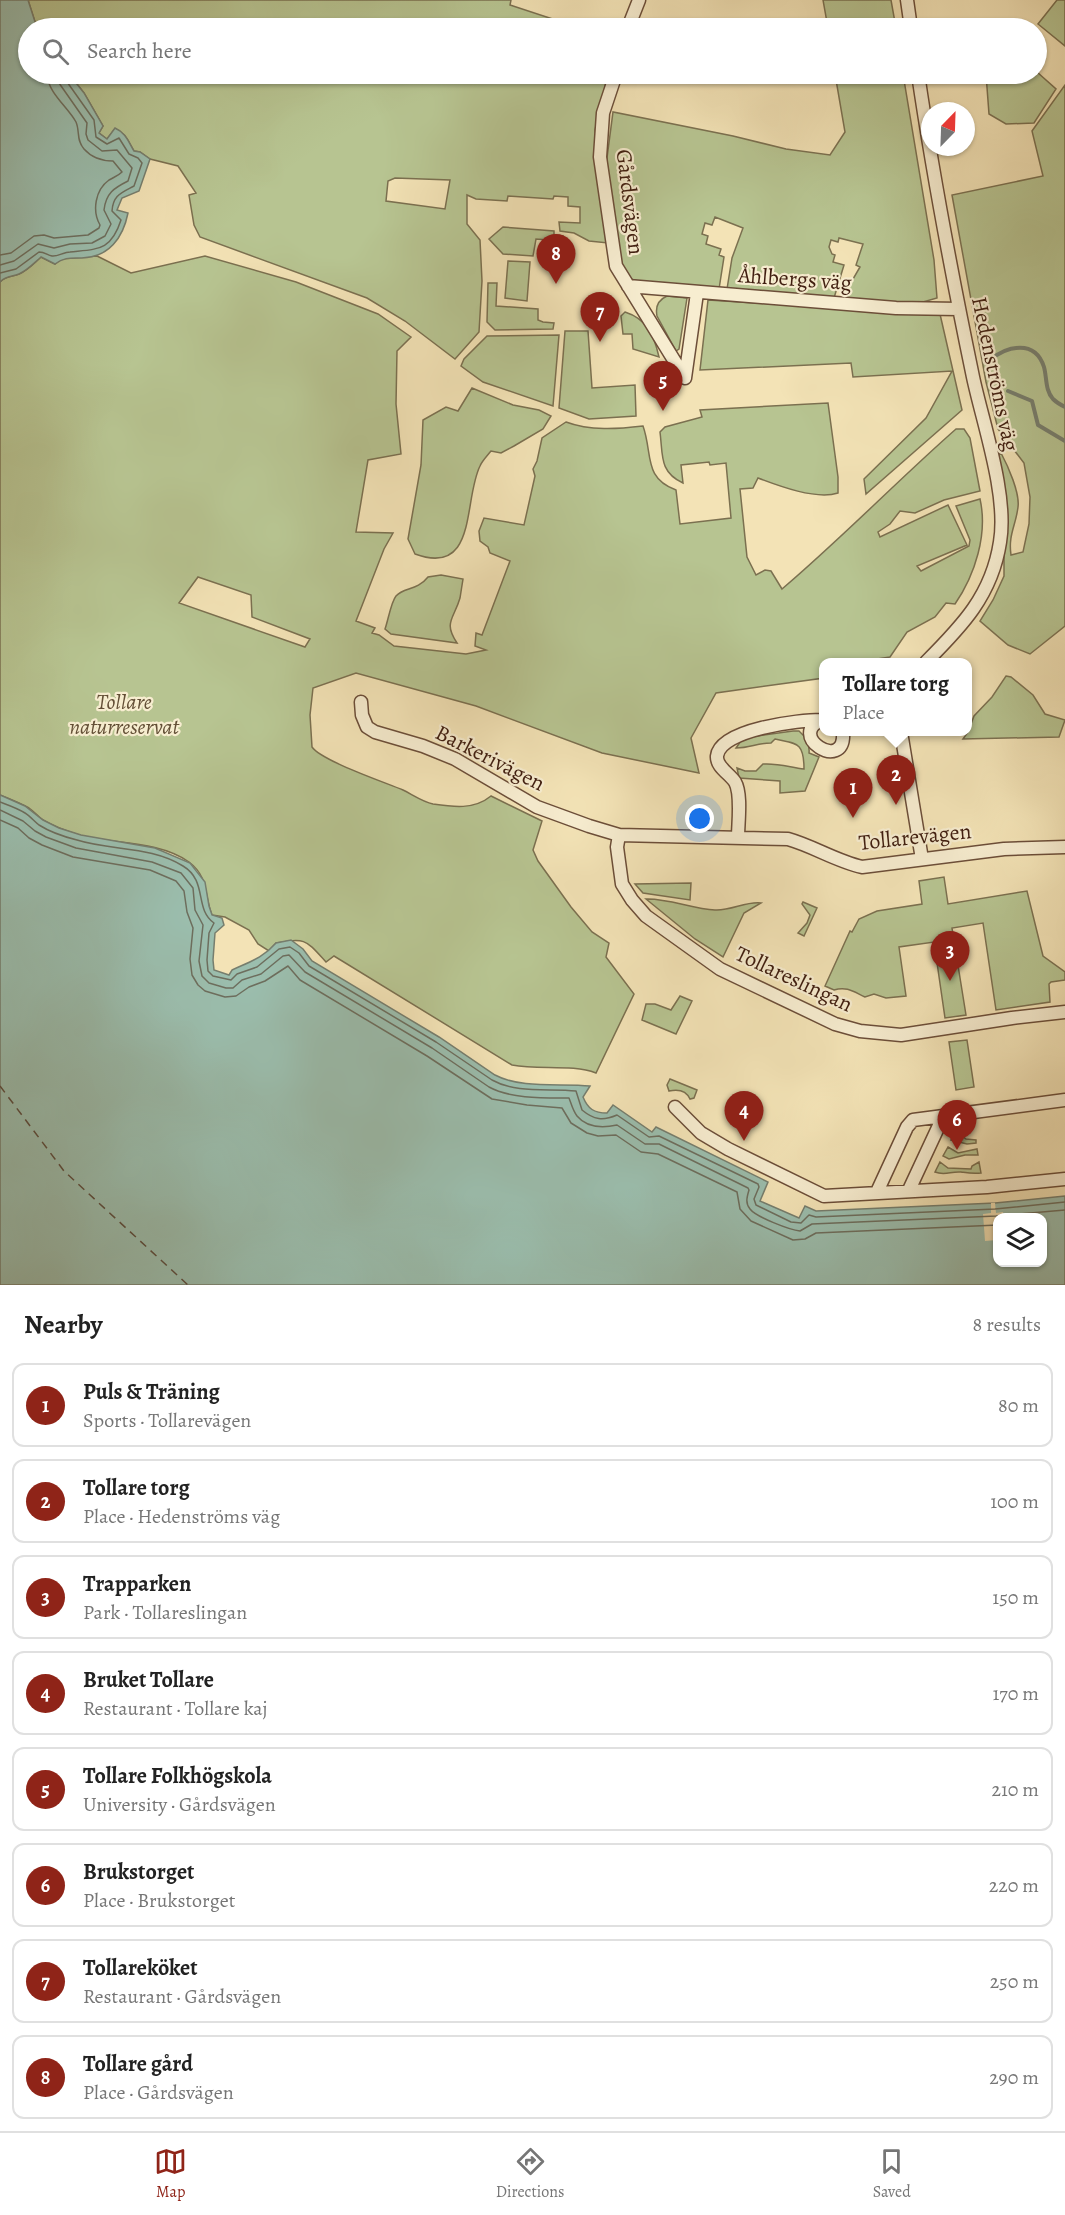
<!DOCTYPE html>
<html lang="en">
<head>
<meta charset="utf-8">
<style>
	body { margin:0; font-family:Alegreya,serif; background:#f2f2f2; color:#222 }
	.controls { position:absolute; right:18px; bottom:18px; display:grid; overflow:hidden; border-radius:12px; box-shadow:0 2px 4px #0004 }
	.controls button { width:54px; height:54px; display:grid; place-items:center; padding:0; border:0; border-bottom:2px solid #e0e0e0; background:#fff; color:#222; font:30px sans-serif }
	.compass { position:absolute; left:921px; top:102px; width:54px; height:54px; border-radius:50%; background:#fff; box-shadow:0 2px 4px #0004; rotate:23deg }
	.you { position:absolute; left:700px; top:819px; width:21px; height:21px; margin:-15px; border:4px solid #fff; border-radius:50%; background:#1a73e8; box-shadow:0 0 0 9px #1a73e833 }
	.badge { display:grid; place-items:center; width:39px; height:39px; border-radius:50%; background:#8f2418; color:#fff; font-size:20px; font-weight:700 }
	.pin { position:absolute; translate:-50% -50px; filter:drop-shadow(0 2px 3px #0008) }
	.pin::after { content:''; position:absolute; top:32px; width:21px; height:18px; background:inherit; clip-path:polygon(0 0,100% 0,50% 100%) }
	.popup { position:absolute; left:819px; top:658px; width:153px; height:78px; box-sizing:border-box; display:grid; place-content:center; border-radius:12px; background:#fff; filter:drop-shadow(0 2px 4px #0005); font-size:20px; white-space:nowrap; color:#767676 }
	.popup b { font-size:22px; color:#222 }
	.popup::after { content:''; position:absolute; left:50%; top:100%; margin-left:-12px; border:12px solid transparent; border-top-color:#fff }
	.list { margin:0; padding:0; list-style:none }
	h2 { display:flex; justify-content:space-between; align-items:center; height:78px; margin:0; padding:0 24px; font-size:26px }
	h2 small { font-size:20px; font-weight:400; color:#767676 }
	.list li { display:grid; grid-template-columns:39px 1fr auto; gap:18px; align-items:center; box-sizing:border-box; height:84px; margin:0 12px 12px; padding:0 12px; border:2px solid #e0e0e0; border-radius:12px }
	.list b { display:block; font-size:22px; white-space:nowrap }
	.list p { margin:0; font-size:20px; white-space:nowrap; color:#767676 }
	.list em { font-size:20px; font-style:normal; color:#767676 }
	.icon { flex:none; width:33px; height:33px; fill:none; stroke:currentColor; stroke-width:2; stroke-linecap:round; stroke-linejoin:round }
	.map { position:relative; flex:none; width:1065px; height:1285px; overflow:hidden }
	.search { position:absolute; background:#fff; box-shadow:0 2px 4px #0004; left:18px; right:18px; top:18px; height:66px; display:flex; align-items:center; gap:15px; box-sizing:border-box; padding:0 21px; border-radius:33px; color:#767676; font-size:22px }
	.sheet { height:846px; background:#fff }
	nav { display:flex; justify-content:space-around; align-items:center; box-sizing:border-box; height:84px; border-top:2px solid #e0e0e0; background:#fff; font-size:16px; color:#767676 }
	nav a { display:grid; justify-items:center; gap:3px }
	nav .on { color:#8f2418 }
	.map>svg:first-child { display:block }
	.green { fill:#b7c491; stroke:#7b7050; stroke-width:1.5; fill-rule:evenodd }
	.water { fill:#9bbeae; stroke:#767e6e; stroke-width:1.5; fill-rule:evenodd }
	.pier { fill:#f3e3b6 }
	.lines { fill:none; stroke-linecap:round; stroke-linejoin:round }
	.shore { stroke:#6d6e5e; stroke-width:1.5 }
	.stream { stroke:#767e6e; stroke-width:4 }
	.ferry { stroke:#5b4d3f; stroke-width:1.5; stroke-dasharray:8 6; stroke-linecap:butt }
	.minor-casing { stroke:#6c4e39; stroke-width:15 }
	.minor { stroke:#f7edd0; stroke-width:12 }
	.labels { text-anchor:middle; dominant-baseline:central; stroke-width:4.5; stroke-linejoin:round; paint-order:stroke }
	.street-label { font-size:22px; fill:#3f1d0f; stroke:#f7edd0 }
	.park-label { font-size:22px; font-style:italic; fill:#634f36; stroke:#f7edd0 }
</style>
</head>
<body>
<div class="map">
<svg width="1065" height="1285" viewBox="0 0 1065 1285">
	<rect width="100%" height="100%" fill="#f3e3b6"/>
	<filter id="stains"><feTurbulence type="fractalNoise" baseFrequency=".00333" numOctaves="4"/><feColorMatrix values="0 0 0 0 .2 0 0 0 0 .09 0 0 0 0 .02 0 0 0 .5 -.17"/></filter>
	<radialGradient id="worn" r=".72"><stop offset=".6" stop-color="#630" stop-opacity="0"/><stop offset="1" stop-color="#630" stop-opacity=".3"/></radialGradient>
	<path class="green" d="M28,0H511L510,5L580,28H37Z
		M823,0H891L896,28H828Z
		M1057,0H1065V46L1038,24Z
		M1037,72L1056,89L1034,123L1006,124L989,114L986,74Z
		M69,74H608L595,130L608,243L589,241L574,233L560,231L559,222L580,223V207L568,206V197L554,196L553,199L508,196L507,201L476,199L467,195V224L480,240L482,281L479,332L455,359L405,321L367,298L200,237L194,225L189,195L196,193L178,166L150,159L140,152L134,151C128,141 126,133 115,129L107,139L99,133L103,126L84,93ZM395,178L450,180L445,209L386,201L388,181Z
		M835,74H903L934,260L937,298L916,304L848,299L846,291L860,267L856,265L863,244L839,238L838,242L831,240L829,247L832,254L835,255L833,262L844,265L834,298L727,289L732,258L743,228L715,217L712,225L705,223L702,234L708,236L706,244L721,249L719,255L724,257L719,289L642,282L627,278L621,269L608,182L607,158L613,112L733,136L786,149L830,155L845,132Z
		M1065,85V626L1030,654L1008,645L980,621L993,600L1004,576V556L994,456L1001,453C1008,466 1020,493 1018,507C1016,525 1008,535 1011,555L1023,552L1029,524L1030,497L1024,463L998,429L986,382L952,195L1043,176L1032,131Z
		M503,227L554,231V235L563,236V241L536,239L533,256L503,254L489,239Z
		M97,256L131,273L205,256L296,282L378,314L411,337L397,351L396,404L401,454L368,460L356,532L393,533L384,549L356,621L375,628L372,633L379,635L394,646L466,654L486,650L475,646L476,633L482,635L510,561L490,553L488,547L480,541L479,531L484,518L524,525L535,476L533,469L537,461L542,438L566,422C590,431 618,429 643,426C653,454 643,478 676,490L680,524L731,518L726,463L710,465L709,462L681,465L683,483C659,472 663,455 660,432L665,427L702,417L700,410L828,403L838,477V493C816,500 779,486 758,478L753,488L740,489L747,557L756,575L765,570L771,571L782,589C842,538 897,481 956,429H964L970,438L980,491L944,500L915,513L900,511L890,524L878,532L880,537L948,505L967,545L917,566L921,571L969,546L970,540L956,506L980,499C988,534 975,575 955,604L946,603L935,617L907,632L890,657L858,662H824V678L716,693L691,738L699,773L602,753L476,706L356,673L313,688L310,715L312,747C322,761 384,782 403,790C413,795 423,802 433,804C453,807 474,810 491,796L542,821L533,850L538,861L571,907L592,932L609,943L606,957L634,994L596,1073C572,1064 540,1070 512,1065L334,956L326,962C305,939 306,938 276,943L269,951L258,944L249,930L225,917L212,915C204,895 209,877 189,862C159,841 116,844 82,836C69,832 54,827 43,820C38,817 35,812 29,808C20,803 10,799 0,795V282C6,275 12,277 19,274C28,270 34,263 41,257L55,264L61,259ZM198,577L251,595L252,617L310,639L305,647L179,603Z
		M508,261L530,262L527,301L505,298Z
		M488,283H497L496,306L538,309V320L543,322L554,323L553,329L495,330L487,322Z
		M667,296L687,298L679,349L676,351L657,316C655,306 658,300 667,296Z
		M708,300L940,314L962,410L866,494L864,479L926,418L952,371L853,377L851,363L700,370Z
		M625,312C647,319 654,335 659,357L633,349L632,334H623L621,316Z
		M565,331H588L592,388L635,385L636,416L589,419L559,408Z
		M559,335L553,406L483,382L461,366L464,359L487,336Z
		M472,388L513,405L539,410L551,416L543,429L514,446L501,453L491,451C487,456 482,461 480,466C463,500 478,577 415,554L408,539L421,465L423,420L446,407L458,411Z
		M441,575L463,579C462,585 461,592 460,598C454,619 443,622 457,643L391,634L385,629C388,621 391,602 396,596C404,587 417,591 428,577Z
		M1006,676L1011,677L1033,695L1045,714L1065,720L1059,737L963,739L968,732L974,716L992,697Z
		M793,731H799C806,737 810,744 809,753L819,757L805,791L780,793V781L739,778L737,768L745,771H756L763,764C778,763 789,767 804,769C804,741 796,744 775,739L771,743C757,743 750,748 736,748L743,738Z
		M944,877L948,904L1027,891L1043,956L1065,972V980L1051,982L1049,984L1050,1002L996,1010L983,923L952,928L966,1015L945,1018L934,942L899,947L906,996L886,998L874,994L865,997C854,992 847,986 834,990L825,986L850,931L852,932L859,919L877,911L922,904L919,881Z
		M691,883L690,900L643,893L635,884Z
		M646,899C667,898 693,909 715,910C731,911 746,901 761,903L744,913L723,957L695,939Z
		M803,902L817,908L804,936L798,933L807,923L810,915L802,904Z
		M680,996L692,1001L676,1034L642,1020L646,1004H655L671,1010Z
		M967,1040L974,1087L956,1090L949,1042Z
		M670,1079L697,1090L694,1098L690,1099C686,1090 678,1089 669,1091L667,1085Z
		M956,1131L966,1139L976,1140V1143L967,1144L951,1140Z
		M948,1147L958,1153L977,1149L978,1155H965L949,1159L943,1156Z
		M940,1162L948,1168L971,1169L972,1166L979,1162L981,1173C973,1174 968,1173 961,1172C951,1171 945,1176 935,1172Z"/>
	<path class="water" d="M0,0H28L37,28H28V74H69L84,93L103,126L99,133L107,139L115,128C126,133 128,141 134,151L140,152L150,159L139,191L122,198L117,210L128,213C123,238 109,257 82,258C71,258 64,257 55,264L41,257C34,263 28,270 19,274C12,277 6,275 0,282Z
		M0,795L25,806L43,820L59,828L81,835L155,848L190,863L205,882L209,906L212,915L222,918L224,925L215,933L213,960L214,970L229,975L232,970C249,962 263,958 276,943L291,940L303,949L312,961L439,1037L495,1075C521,1089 561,1083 590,1086L583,1097C588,1109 594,1113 607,1113L613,1105L652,1132L656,1127L768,1182L760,1201L799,1218L805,1206L816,1211L995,1203L1065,1196V1285H0ZM998,1218H1042V1262H998Z"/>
	<path class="pier" d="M991,1203H995L996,1213L1003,1212L1004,1217L998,1218L997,1240L985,1241L983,1214L991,1213Z"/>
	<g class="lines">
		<path class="shore" d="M0,255L11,253L34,236L44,235L54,238L88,235L99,228L100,225C92,211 95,190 109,180C114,177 118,176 122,172L113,161C101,161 92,158 84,149C76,140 80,131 76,122C67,106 48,93 47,74
			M0,265L14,261L38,244L54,248L70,244L92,243L105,236L111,224L104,210C106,193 114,188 128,181L132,168L117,150L102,151L88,140L86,134L87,123L59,83L56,74
			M0,273L16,269L39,252C45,252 47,255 52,256C57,257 64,252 70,252C98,249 111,251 121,220L112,211C113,195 121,193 134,186L142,163L138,158L129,154L119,138L107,144L96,137L94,120L65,79L64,74
			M0,802C8,805 17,808 25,813C30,816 34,821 39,825C50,832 65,837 77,840C112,851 151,846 183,866C208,881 194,909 214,923L209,933L207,960L208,971L213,976L231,980L237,974L257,967L279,949L290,947L299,953L309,966L436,1042L492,1080C517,1094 549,1088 576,1091L582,1110C594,1120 603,1121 617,1115L649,1137L659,1136L758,1184L759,1187L754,1199L756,1205L791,1222L801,1223L809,1215L816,1217L995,1209L1065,1202
			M0,810L23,821L35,831L46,837L76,848L152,862L181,873L193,888L195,910L203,925L199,961L202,976L209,983L226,988H233L242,980L261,974L283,956L289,955L305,972L432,1048L489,1087C511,1099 544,1098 569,1098C571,1103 573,1111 577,1116C587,1128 603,1128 617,1125L645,1144H659L748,1188L749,1190C747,1197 745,1203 750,1209C756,1217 790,1230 800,1231L812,1224L996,1216L1065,1210
			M0,820L18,828L29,838L42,845L73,857L150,870L176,881L184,891L187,912L193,928L190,959L192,975L198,985L205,991L225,997L236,996L249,987L265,981L288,966L300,980L427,1056L492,1099L527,1105L562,1108L571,1123L587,1133L598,1136L616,1135L641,1152L658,1154L737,1192L740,1209L751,1221L793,1240L805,1239L816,1233L998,1225"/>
		<path class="stream" d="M990,360C1007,346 1035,339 1044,367C1047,378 1045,390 1053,399C1056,402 1061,405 1065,407
			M1008,391L1032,401L1038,425L1065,441"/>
		<path class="ferry" d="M0,1086L64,1171L188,1285"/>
		<defs>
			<path id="minor" d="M907,0L911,28
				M628,28L639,0
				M616,74L603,113L600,157L616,266L685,378
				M918,74C933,175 952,276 973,377C983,424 1008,495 1000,542C992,595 962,626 926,662
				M628,286L896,308L959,309
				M685,378L697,293
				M361,702L362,715L367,727L375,732L423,746L455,759L537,807L589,826L619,835L788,839C813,846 836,861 862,867L1004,849L1065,847
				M824,719C783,734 846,775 843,732
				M901,732L922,859
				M619,835L617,847L622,884L632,900L646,916L720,969L835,1024L860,1031L901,1035L1012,1018L1065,1012
				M738,837C738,823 742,794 735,782C730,774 716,767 717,756C720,729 800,720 821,720
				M675,1107L701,1133L728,1149L824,1196L987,1187L1065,1179
				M909,1190L943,1117
				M877,1192L907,1127L913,1120L1065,1100"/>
		</defs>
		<use href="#minor" class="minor-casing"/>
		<use href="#minor" class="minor"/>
	</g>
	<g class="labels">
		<g class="street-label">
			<text transform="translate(630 202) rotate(83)">Gårdsvägen</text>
			<text transform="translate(795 279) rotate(4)">Åhlbergs väg</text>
			<text transform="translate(995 374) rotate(78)">Hedenströms väg</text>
			<text transform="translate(490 758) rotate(27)">Barkerivägen</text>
			<text transform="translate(915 837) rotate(-6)">Tollarevägen</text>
			<text transform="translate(794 979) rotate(25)">Tollareslingan</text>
		</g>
		<g class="park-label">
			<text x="124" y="702">Tollare<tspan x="124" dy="25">naturreservat</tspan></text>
		</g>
	</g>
	<rect width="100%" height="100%" filter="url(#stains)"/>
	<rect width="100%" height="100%" fill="url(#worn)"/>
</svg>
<div class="controls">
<button><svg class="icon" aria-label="layers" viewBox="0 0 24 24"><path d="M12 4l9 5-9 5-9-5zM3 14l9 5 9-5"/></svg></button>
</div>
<svg class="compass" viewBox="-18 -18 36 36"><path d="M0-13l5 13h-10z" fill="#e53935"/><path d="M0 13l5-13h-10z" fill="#767676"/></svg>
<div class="you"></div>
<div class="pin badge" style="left:853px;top:818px">1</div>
<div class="pin badge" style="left:896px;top:805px">2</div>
<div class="popup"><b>Tollare torg</b>Place</div>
<div class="pin badge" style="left:950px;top:981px">3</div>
<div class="pin badge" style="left:744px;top:1141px">4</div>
<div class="pin badge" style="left:663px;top:411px">5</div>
<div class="pin badge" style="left:957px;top:1150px">6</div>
<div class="pin badge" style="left:600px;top:342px">7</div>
<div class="pin badge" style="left:556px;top:284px">8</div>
<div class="search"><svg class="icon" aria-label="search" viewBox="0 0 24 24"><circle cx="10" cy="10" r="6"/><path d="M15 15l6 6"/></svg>Search here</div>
</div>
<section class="sheet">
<h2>Nearby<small>8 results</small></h2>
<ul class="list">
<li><span class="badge">1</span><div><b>Puls &amp; Träning</b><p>Sports · Tollarevägen</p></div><em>80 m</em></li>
<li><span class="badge">2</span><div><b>Tollare torg</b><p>Place · Hedenströms väg</p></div><em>100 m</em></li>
<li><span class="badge">3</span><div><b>Trapparken</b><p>Park · Tollareslingan</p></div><em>150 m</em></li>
<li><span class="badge">4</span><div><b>Bruket Tollare</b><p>Restaurant · Tollare kaj</p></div><em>170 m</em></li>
<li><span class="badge">5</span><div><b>Tollare Folkhögskola</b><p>University · Gårdsvägen</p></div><em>210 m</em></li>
<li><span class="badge">6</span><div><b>Brukstorget</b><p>Place · Brukstorget</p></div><em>220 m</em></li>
<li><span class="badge">7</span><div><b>Tollareköket</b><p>Restaurant · Gårdsvägen</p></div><em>250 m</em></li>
<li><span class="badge">8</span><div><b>Tollare gård</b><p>Place · Gårdsvägen</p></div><em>290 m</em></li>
</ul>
</section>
<nav>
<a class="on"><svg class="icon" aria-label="map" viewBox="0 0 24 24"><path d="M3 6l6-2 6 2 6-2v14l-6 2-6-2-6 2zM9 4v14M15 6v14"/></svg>Map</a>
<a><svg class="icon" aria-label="directions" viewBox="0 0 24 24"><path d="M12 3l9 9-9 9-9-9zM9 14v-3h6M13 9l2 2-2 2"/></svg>Directions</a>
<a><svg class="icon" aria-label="saved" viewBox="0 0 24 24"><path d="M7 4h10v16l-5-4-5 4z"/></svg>Saved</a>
</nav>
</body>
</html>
